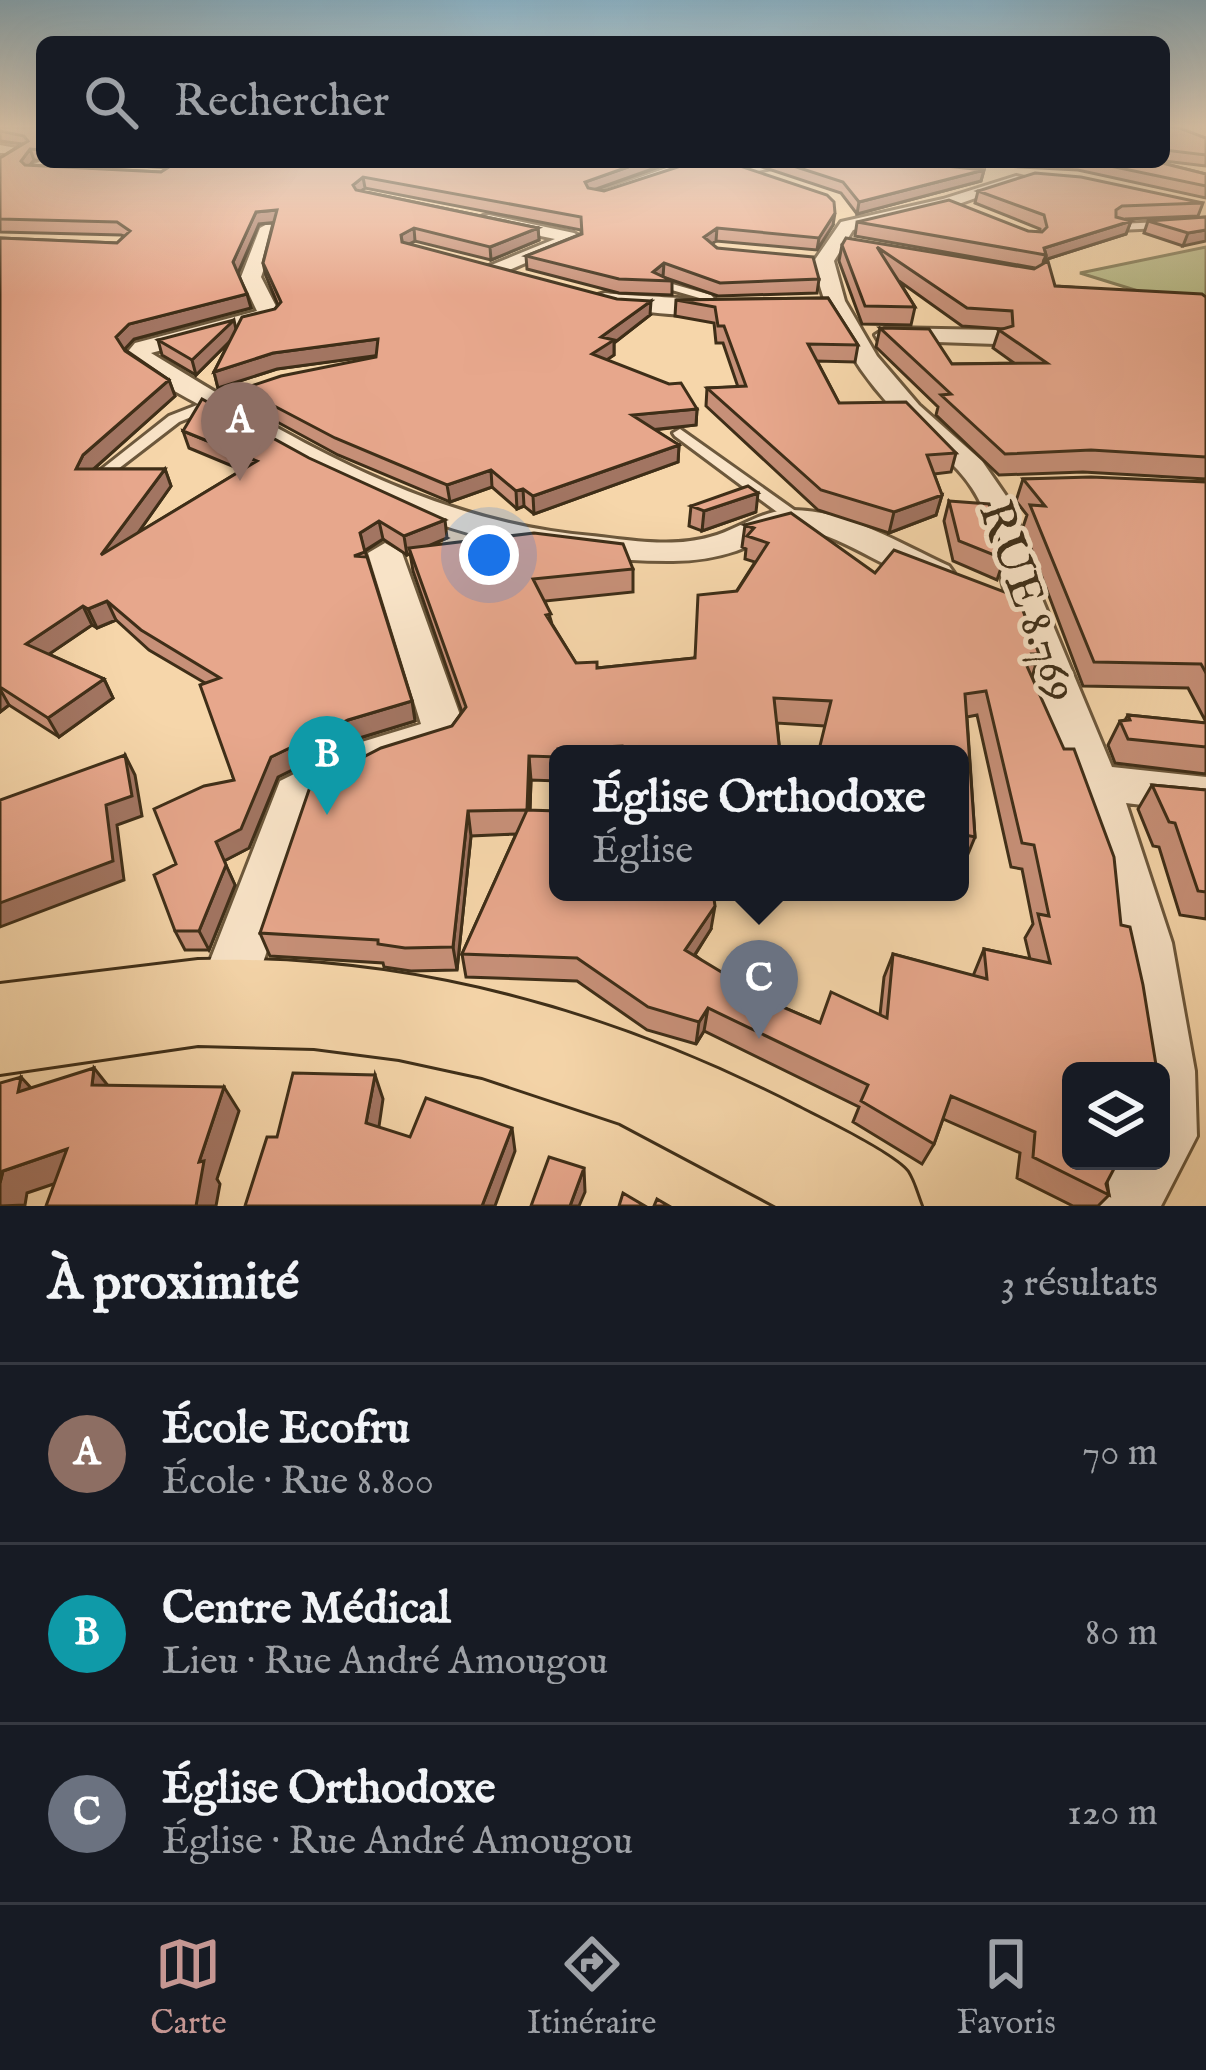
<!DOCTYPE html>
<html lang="fr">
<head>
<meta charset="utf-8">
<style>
	body { margin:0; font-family:"IM FELL English",serif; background:#20242c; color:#f1f3f6 }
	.controls { position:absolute; right:36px; bottom:36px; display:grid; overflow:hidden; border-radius:18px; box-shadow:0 12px 48px #0002 }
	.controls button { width:108px; height:108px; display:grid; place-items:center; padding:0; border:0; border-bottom:3px solid #363941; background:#171b24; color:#f1f3f6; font:60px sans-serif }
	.you { position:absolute; left:489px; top:555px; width:42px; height:42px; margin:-30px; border:9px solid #fff; border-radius:50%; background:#1a73e8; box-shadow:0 0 0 18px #1a73e833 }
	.badge { display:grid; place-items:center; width:78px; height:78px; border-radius:50%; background:#c59692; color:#fff; font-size:39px; font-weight:700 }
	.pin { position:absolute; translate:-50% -99px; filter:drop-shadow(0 3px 6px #0008) }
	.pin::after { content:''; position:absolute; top:63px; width:42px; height:36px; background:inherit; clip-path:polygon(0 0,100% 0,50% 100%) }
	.popup { position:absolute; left:549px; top:745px; width:420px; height:156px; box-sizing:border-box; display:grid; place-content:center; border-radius:18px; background:#171b24; filter:drop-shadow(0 3px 9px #0005); font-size:39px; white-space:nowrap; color:#9ea1a6 }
	.popup b { font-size:45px; color:#f1f3f6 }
	.popup::after { content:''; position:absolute; left:50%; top:100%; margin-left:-24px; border:24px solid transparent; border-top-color:#171b24 }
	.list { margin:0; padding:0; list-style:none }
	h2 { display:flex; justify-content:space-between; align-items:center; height:156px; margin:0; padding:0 48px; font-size:51px }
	h2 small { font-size:39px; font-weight:400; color:#9ea1a6 }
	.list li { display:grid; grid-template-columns:78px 1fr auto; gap:36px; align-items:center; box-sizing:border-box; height:180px; padding:0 48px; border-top:3px solid #363941 }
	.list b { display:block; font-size:45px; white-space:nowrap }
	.list p { margin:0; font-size:39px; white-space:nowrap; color:#9ea1a6 }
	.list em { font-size:39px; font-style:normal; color:#9ea1a6 }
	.icon { flex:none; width:66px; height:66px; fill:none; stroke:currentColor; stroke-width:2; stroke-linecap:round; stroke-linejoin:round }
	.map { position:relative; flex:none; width:1206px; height:1206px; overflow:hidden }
	.search { position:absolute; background:#171b24; box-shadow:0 12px 48px #0002; left:36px; right:36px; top:36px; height:132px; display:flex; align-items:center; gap:30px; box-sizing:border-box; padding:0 42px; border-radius:18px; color:#9ea1a6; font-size:45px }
	.sheet { height:696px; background:#171b24 }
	nav { display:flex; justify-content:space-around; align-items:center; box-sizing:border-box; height:168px; border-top:3px solid #363941; background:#171b24; font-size:33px; color:#9ea1a6 }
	nav a { display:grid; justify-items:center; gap:6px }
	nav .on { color:#c59692 }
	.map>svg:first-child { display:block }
	.green { fill:#babe8b; stroke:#7c7652; stroke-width:3 }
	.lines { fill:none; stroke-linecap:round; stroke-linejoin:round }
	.service-casing { stroke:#6c583c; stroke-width:6 }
	.minor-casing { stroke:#6c583c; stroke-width:6 }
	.primary-casing { stroke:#3e2e18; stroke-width:6 }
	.service { fill:#f9e4c8; fill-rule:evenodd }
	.minor { fill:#f9e4c8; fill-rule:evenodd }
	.primary { fill:#f6d6aa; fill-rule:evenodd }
	.wall { fill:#c79078; stroke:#3e2e18; stroke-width:3; fill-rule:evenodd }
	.shaded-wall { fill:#a27562; stroke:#3e2e18; stroke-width:3 }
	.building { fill:#e7a78c; stroke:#3e2e18; stroke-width:3; fill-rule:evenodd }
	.labels { text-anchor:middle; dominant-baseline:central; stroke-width:10; stroke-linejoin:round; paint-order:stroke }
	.street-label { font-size:48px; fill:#3e2e18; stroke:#f9e4c8 }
</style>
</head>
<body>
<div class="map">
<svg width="1206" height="1206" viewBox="0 0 1206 1206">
	<rect width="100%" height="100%" fill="#f6d6aa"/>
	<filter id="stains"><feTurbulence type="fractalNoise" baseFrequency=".00167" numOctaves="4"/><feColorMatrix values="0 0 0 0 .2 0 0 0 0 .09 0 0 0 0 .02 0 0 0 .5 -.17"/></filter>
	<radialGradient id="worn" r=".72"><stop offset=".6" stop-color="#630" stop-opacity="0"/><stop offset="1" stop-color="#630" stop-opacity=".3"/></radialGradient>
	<path class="green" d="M1206,247V319L1151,295L1080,273Z"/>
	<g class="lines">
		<defs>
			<path id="service" d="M1206,220V226L1118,230L1114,227L1118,224Z
				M662,281L711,295L722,307L713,309L703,299L658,286L657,284Z
				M215,398L220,399V405L179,422L105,479H95L93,476L169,416Z
				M680,429L804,517L806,520L804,523H792L675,436L673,433Z"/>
			<path id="minor" d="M0,145L27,150L0,167V157L5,153H0Z
				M42,161L61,162L0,186V176Z
				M684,162H710L603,198L589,195Z
				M766,162H803L742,174L735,170Z
				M1016,176L1029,179L953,206L853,230L834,261L845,301L877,356L919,405L982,461L1013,506L1042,599L1112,767L1206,777V813L1126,803L1172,943L1195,1071L1197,1136L1161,1206H1092L1115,1161H1161V1071H1136C1122,906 1063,763 1010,609C996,570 996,524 972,488C956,463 929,444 908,424C863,381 825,323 814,261L841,222L943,199Z
				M489,215L574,233L583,238L491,278L484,276V268L555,239L483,224V216Z
				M269,223L278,228L261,277L280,314L277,319L151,353C290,438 426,522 592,536C629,540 673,548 710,537C737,530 758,512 787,510C844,508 899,543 949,566L954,573L949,580C910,590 849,536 804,530C777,527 760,542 736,551C715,558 694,561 673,561C498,562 362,505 217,415C188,397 148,380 125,355L135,343L257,311L241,277L260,228Z
				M605,293C631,297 721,297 735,307C712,324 627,310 598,303V295Z
				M886,328L996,330L1007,337L996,344L878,340L875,335Z
				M385,543L402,553L465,729L454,746L385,768L315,805L250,1002L242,1021L222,1029L202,1021L194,1002L280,781L355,744L421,724L368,553Z"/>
			<path id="primary" d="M198,960C410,955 610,1011 797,1107C819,1118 895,1155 907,1172C913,1181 917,1196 921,1206H776L620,1123L482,1077L399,1059L314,1048L198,1045L0,1074V984Z"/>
		</defs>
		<use href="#service" class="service-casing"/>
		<use href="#minor" class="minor-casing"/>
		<use href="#primary" class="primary-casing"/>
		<use href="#service" class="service"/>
		<use href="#minor" class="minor"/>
		<use href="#primary" class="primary"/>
	</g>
	<path class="wall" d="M0,127H42V160H34L30,165L161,172L168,168L84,162H672L596,189L833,225L817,250L716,241L711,244L717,248L819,279L817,293L718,296L663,277L672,281V295L619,293L527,269L526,256L581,234V230L365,188L361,191L538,228L539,240L491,260L415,241L408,244L650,315L614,343V355L606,360L697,409L696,425L654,430L679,445L678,462L534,514L524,506L517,509L492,487L450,502L338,455L246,405L242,389L376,357L377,355L277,369L218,388L214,372L229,342L196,375L162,355L158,340L236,329L275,309L278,305L266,276L263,263L273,223L259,224L238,273L251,308L134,339L124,349L169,380L175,396L94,469H165L171,486L138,533L242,470L189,448L183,431L447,538L429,546L633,569V592L545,601L552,624L576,663L597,668L694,658L755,562L745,559L746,549L742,547L745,525L875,573L1039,654L1032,677L1109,1195L1098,1206H1073L1017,1178L1020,1153L943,1119L934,1144L922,1164L853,1122L859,1107L704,1031L696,1044L647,1030L577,981L466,977L462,954L516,834L471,836L457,970L411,971L384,967L383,963L270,956L260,933L452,726L462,712L413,571L410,553L407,555L383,539L365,551L412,701L415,721L353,740L278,777L249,848L224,861L235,885L209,950H185L175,931L176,864L234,780L205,683L149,650L116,620L97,628L92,625L49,654L104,679L113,698L59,737L9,705L0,712V238L117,243L124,236L121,235L0,232V158L22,144L0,141ZM977,715L1011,867L1022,869L1033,924L1025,938L1030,959L984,949L973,976L893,954L884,977L880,1015L820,1023L727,983L695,955L711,929L530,810L531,780L558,781V754H780L777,723L825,726L960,754V860L965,861L975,837L967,717Z
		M1164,127L1206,138V166L1164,161Z
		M747,162H907L984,170L981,181L857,214L841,193Z
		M928,162H1158L1206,174V198L1078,170Z
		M978,191L1203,203L1198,216L1125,219L1131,221L1126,234L1044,260L1043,264L1055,286L1206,297V479L1083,472L999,475L936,415L938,407L876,347L880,328L952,364L1014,363L993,348L999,330L1004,329L962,326L899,281L915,307L911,325L862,324L839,261L842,245L1035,268L855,236L857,222L1040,232V229L975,203Z
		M1206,217L1183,246L1144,233L1148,221Z
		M828,298L858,345L855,362L817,361L839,403L956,453L951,472L934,474L942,495L936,515L889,533L818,510L706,406L707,388L738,387L723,343H716L714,323L675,316L676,300Z
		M1023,479L1206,482V722L1188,688L1083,686L1023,527L1027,515L1016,501Z
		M949,501L1004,559L997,580L953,561L944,521Z
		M691,506L756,512L702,531L689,526Z
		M1128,715L1206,723V774L1115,763L1108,745L1120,721L1125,720Z
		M1152,785L1206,790V919L1180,915L1159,847L1153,846L1138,809Z"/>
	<path class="shaded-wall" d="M30,149L34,160L25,171L21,161Z
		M642,162H672L585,193V182Z
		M984,170L981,181L857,214L859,202Z
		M363,177L365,188L355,196L353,185Z
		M277,210L279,222L259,224L237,275L233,262L256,212Z
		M835,213L833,225L817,250L819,238Z
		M1131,221L1126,234L1044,260L1046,255L1044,248Z
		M414,228L415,241L403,247L401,235Z
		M538,228L539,240L491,260L490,247Z
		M717,228L716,241L703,250L704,237Z
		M1206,230V241L1183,246L1188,233Z
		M664,263L663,277L653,272Z
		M247,294L251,308L134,339L122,352L116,337L129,324Z
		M651,301L650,315L614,343V355L592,370V354L601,337Z
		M234,320L237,334L196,375L192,360Z
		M378,339L381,355L277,369L218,388L214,372L273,353Z
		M169,380L175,396L90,472L76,469L83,455Z
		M697,409L696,425L631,432L632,415Z
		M679,445L678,462L534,514L533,496Z
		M165,469L171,486L109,574L101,555Z
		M491,470L492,487L450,502L447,485Z
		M523,489L524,506L517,509L516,491Z
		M758,493L756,512L702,531L704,511Z
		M942,495L936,515L889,533L894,512Z
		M445,520L447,538L407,555L404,536Z
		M379,521L383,539L364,551L360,533Z
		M107,601L116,620L97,628L88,609Z
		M83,606L92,625L36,663L26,644Z
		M104,679L113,698L59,737L48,718Z
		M0,689L9,705L0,712Z
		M412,701L415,721L353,740L278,777L249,848L224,861L216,842L271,757L348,720Z
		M125,755L135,775L142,816L117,825L124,880L0,927V903L106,805Z
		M529,756L531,780L529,834L527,810Z
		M468,811L471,836L457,970L453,947Z
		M226,865L235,885L209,950L199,931Z
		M715,906L711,929L683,973L685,950Z
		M708,1008L704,1031L696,1044L699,1022Z
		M94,1068L113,1092L92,1085Z
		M375,1075L383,1099L376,1147L366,1123Z
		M21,1077L43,1101L18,1092Z
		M224,1087L239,1111L217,1179L220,1184L216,1206H196L199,1162Z
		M512,1128L515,1151L495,1206H482Z
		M67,1149L89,1172L27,1193L25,1205L0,1206V1183L3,1171Z
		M584,1168L585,1192L579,1206H570Z"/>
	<path class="building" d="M0,127H42V150L30,149L21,161L25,165L161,172L172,165L170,162H642L585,182L588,188L604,191L693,162H728L827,195L834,202L835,213L819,238L717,228L704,237L717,248L813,257L819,279L720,283L664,263L653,272L672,281L619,279L526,256L582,234L581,217L363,177L353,185L356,190L538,228L490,247L414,228L401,235L402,242L617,299L651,301L601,337L614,340L592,354L669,384L681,383L697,409L632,415L679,445L533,496L523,489L516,491L491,470L447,485L440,482L335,438L242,389L281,376L376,357L378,339L273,353L214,372L242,317L275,309L281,302L263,263L277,210L256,212L233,262L247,294L129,324L116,337L125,351L169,380L83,455L76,469H165L101,555L257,461L183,431L202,399L309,458L445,520L404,536L379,521L360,533L365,552L354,556L367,557L412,701L348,720L271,757L241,829L216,842L226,865L199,931H175L154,875L176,864L154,809L204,786L234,780L200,685L220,678L141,630L107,601L88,609L83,606L26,644L104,679L48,718L0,687V238L117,243L130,231L117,222L0,219V158L28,141L24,136L0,131Z
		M1164,127H1177L1206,138V155L1164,150Z
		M781,162H907L984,170L859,202L843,182Z
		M1091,162H1158L1206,174V186Z
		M1035,173L1081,177L1203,203L1122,206L1116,210V217L1131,221L1044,248L1046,255L857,222L949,200L1028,231L1042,232L1047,227L1044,215L978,191Z
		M1206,217V230L1188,233L1148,221Z
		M846,238L1034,269L1048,261L1055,286L1202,294L1206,297V457L1091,450L1005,454L941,395L951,394L880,328L929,329L952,364L1047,363L999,330L1013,326L1012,311L967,308L877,247L915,307L865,306L842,245Z
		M828,298L858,345L808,344L839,403L906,402L956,453L927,455L942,495L894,512L821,490L707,388L746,386L724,326H718L715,307L676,300Z
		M234,320L192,360L158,340Z
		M1091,477L1206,482V673L1201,664L1094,662L1030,505L1045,506L1023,479Z
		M748,486L758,493L704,511L691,506Z
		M949,501L989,504L1004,559L959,541Z
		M791,513L875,573L894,550L1018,597L1039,654H1032L1037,664H1026L1064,749H1074L1114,857L1121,925L1130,927L1143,985L1157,1071H1071V1161H1118L1106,1184L1109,1195L1033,1157L1035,1132L951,1096L934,1144L861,1101L868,1085L708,1008L699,1022L648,1007L577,958L462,954L527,810L468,811L453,947L405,948L378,944V940L260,933L311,784L381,748L452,726L466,707L409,548L534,533L623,544L633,569L533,579L551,614L546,615L576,663L597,662V668L695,658L698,595L737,591L768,543L747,536L754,528L745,525ZM986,691L1022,843L1034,845L1049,916L1038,914L1050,963L984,949L987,979L893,954L887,1018L831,992L820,1023L724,982L728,976L685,950L715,906L713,892H558V811L527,810L529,756L558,757V749L622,746V754H780L774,698L831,701L818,754H960V834L975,837L965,694Z
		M1128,715L1206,723V747L1128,739L1120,721L1130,720Z
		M125,755L132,796L106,805L113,861L0,903V800Z
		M1152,785L1206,790V892L1198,891L1175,823L1169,822Z
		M94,1068L92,1085L224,1087L199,1162L204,1161L196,1206H46L67,1149L3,1171L0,1183V1083L21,1077L18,1092Z
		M293,1073L375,1075L366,1123L410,1137L426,1098L512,1128L482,1206H245L267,1137H277Z
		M1161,1101L1165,1127L1161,1136Z
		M549,1157L584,1168L570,1206H531Z
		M623,1193L645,1206H619Z
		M657,1199L669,1206H654Z"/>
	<linearGradient id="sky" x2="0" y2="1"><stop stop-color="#8ab6cd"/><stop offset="0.43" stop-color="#fbedd9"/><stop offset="1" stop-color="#fbedd9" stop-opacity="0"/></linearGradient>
	<rect width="1206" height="295" fill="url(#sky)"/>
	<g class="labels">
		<g class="street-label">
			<text transform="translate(1027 602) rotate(70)">RUE 8.769</text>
		</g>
	</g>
	<rect width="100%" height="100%" filter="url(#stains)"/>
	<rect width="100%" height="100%" fill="url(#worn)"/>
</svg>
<div class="controls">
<button><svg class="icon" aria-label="layers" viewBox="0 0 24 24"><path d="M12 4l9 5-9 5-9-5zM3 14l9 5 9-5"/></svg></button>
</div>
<div class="you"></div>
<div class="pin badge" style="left:240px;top:481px;background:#8d6e63">A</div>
<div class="pin badge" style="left:327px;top:815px;background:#0f9aa8">B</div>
<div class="pin badge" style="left:759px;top:1039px;background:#6b7280">C</div>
<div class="popup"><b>Église Orthodoxe</b>Église</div>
<div class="search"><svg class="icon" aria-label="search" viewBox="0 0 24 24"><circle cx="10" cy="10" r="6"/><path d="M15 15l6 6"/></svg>Rechercher</div>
</div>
<section class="sheet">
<h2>À proximité<small>3 résultats</small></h2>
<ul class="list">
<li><span class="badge" style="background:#8d6e63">A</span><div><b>École Ecofru</b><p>École · Rue 8.800</p></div><em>70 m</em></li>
<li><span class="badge" style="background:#0f9aa8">B</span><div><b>Centre Médical</b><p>Lieu · Rue André Amougou</p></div><em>80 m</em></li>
<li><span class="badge" style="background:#6b7280">C</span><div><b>Église Orthodoxe</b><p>Église · Rue André Amougou</p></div><em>120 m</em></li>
</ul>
</section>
<nav>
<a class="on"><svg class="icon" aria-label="map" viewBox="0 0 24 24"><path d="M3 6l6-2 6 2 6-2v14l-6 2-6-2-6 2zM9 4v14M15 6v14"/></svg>Carte</a>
<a><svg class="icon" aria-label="directions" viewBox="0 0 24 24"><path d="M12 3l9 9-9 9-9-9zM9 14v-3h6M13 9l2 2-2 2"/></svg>Itinéraire</a>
<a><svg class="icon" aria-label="saved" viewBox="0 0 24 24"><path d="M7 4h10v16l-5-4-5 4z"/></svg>Favoris</a>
</nav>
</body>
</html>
